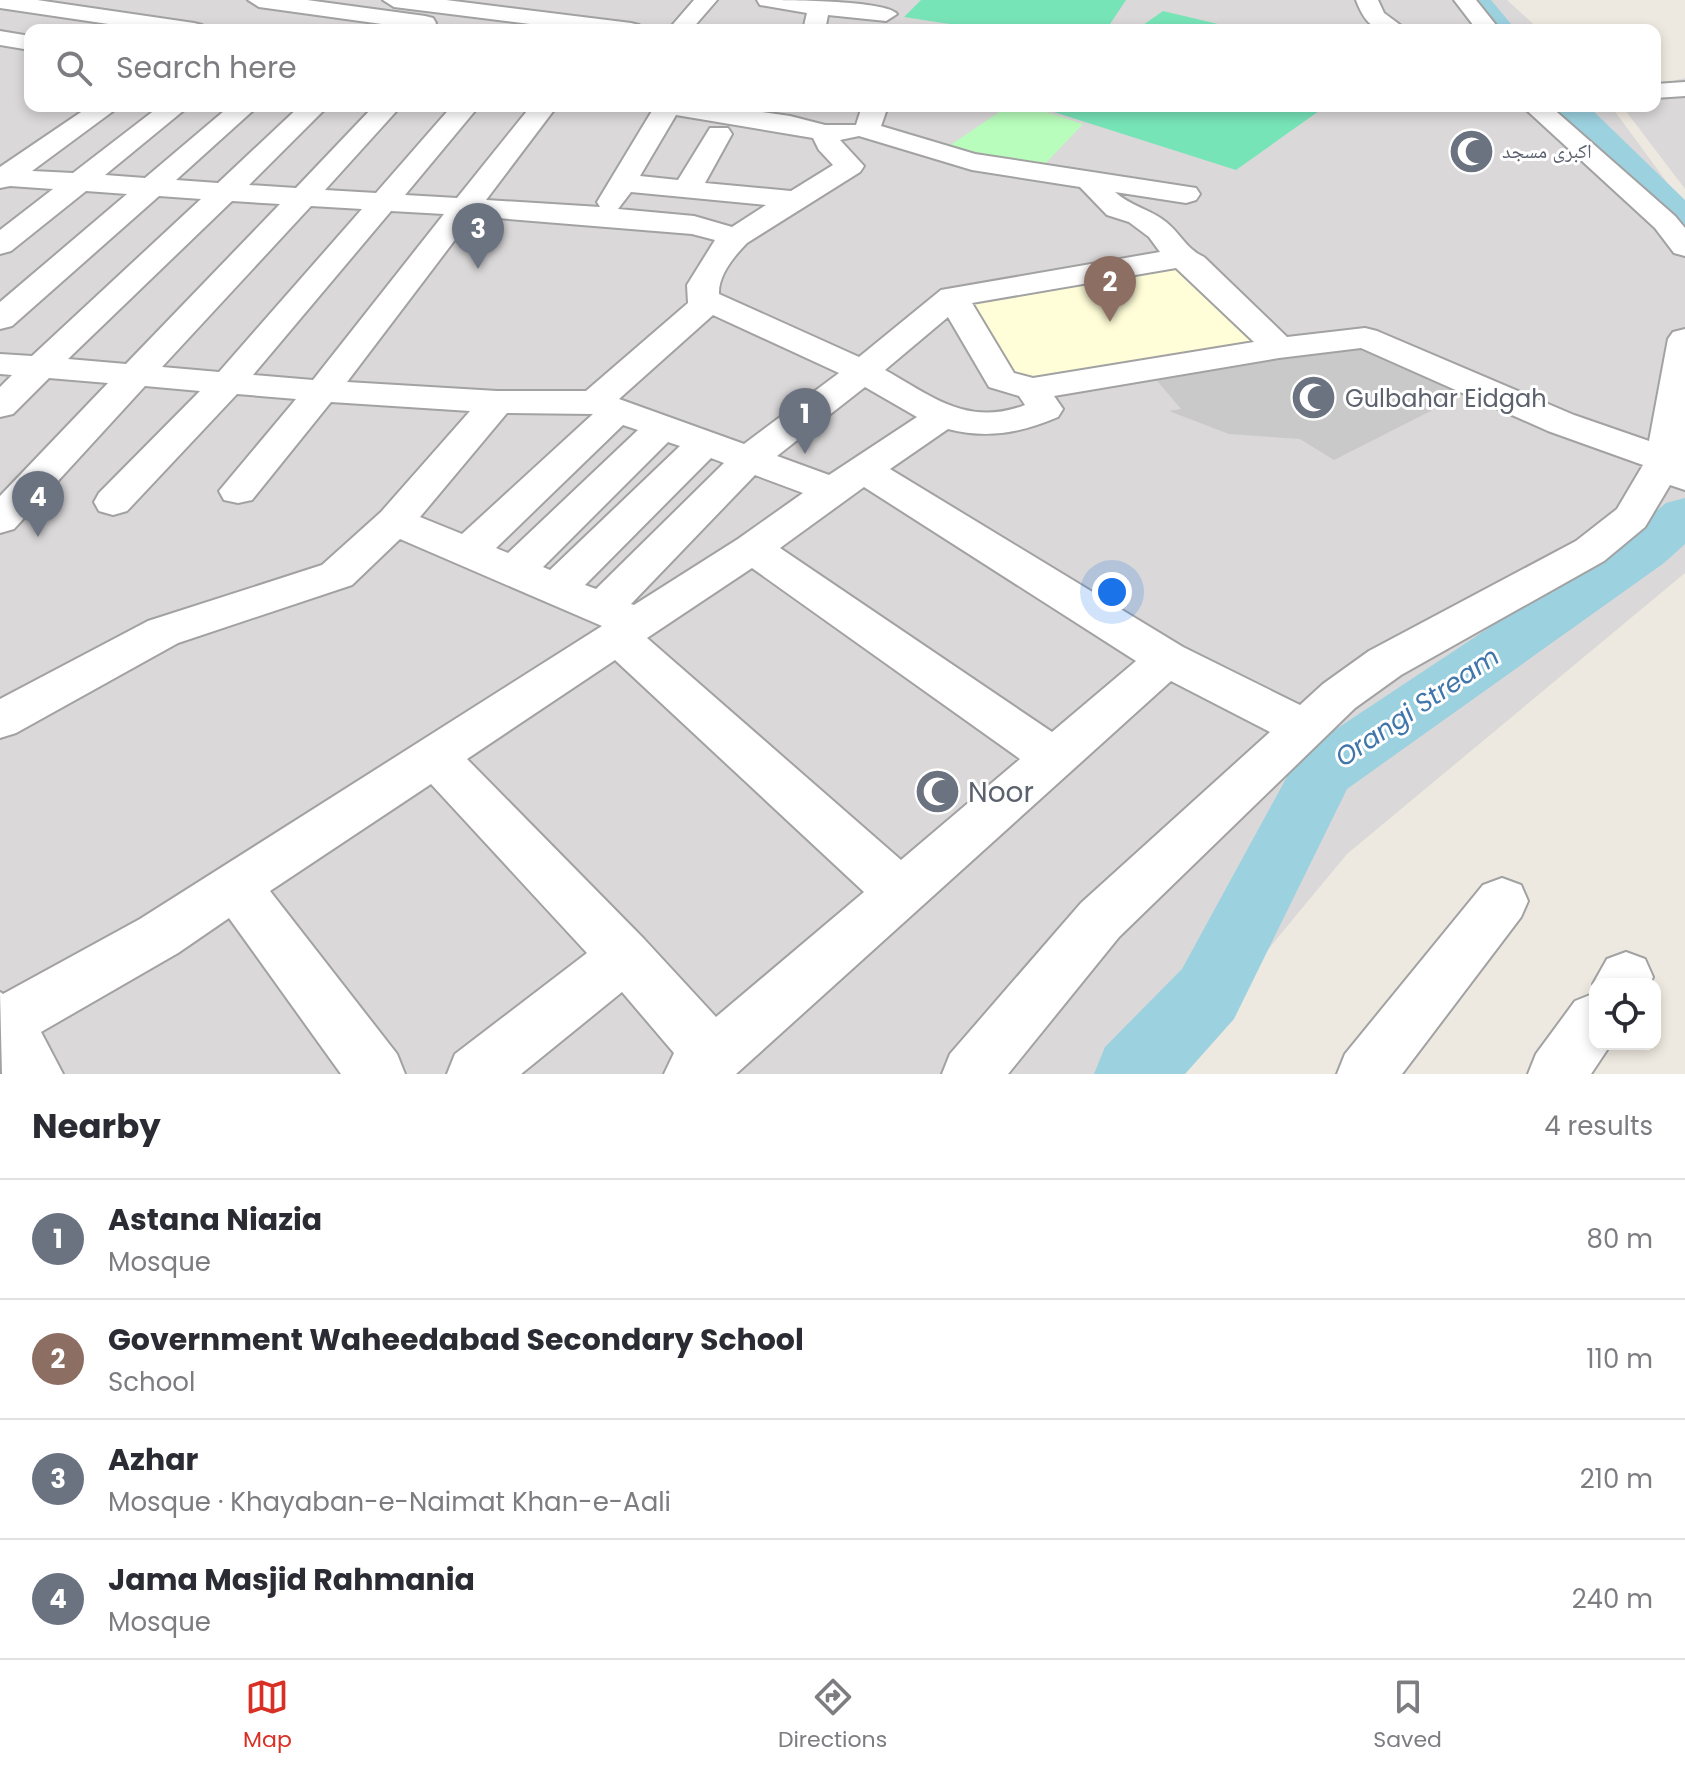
<!DOCTYPE html>
<html lang="en">
<head>
<meta charset="utf-8">
<style>
	body { margin:0; font-family:Poppins,"Noto Naskh Arabic",sans-serif; background:#f7f7f7; color:#2b2b33 }
	.controls { position:absolute; right:24px; bottom:24px; display:grid; overflow:hidden; border-radius:16px; box-shadow:0 4px 12px #0003 }
	.controls button { width:72px; height:72px; display:grid; place-items:center; padding:0; border:0; border-bottom:2px solid #e1e1e2; background:#fff; color:#2b2b33; font:40px sans-serif }
	.you { position:absolute; left:1112px; top:592px; width:28px; height:28px; margin:-20px; border:6px solid #fff; border-radius:50%; background:#1a73e8; box-shadow:0 0 0 12px #1a73e833 }
	.badge { display:grid; place-items:center; width:52px; height:52px; border-radius:50%; background:#d93025; color:#fff; font-size:26px; font-weight:700 }
	.pin { position:absolute; translate:-50% -66px; filter:drop-shadow(0 2px 4px #0008) }
	.pin::after { content:''; position:absolute; top:42px; width:28px; height:24px; background:inherit; clip-path:polygon(0 0,100% 0,50% 100%) }
	.list { margin:0; padding:0; list-style:none }
	h2 { display:flex; justify-content:space-between; align-items:center; height:104px; margin:0; padding:0 32px; font-size:34px }
	h2 small { font-size:26px; font-weight:400; color:#7c7c81 }
	.list li { display:grid; grid-template-columns:52px 1fr auto; gap:24px; align-items:center; box-sizing:border-box; height:120px; padding:0 32px; border-top:2px solid #e1e1e2 }
	.list b { display:block; font-size:30px; white-space:nowrap }
	.list p { margin:0; font-size:26px; white-space:nowrap; color:#7c7c81 }
	.list em { font-size:26px; font-style:normal; color:#7c7c81 }
	.icon { flex:none; width:44px; height:44px; fill:none; stroke:currentColor; stroke-width:2; stroke-linecap:round; stroke-linejoin:round }
	.map { position:relative; flex:none; width:1685px; height:1074px; overflow:hidden }
	.search { position:absolute; background:#fff; box-shadow:0 4px 12px #0003; left:24px; right:24px; top:24px; height:88px; display:flex; align-items:center; gap:20px; box-sizing:border-box; padding:0 28px; border-radius:16px; color:#7c7c81; font-size:30px }
	.sheet { height:584px; background:#fff }
	nav { display:flex; justify-content:space-around; align-items:center; box-sizing:border-box; height:112px; border-top:2px solid #e1e1e2; background:#fff; font-size:22px; color:#7c7c81 }
	nav a { display:grid; justify-items:center; gap:4px }
	nav .on { color:#d93025 }
	.map>svg:first-child { display:block }
	.residential { fill:#dad8d8 }
	.education { fill:#fffed8 }
	.religious { fill:#c9c9c9 }
	.park { fill:#b8fdbc }
	.pitch { fill:#77e4b8 }
	.lines { fill:none; stroke-linecap:round; stroke-linejoin:round }
	.river { fill:#9cd1e0; fill-rule:evenodd }
	.minor-casing { stroke:#a2a2a2; stroke-width:4 }
	.minor { fill:#fff; fill-rule:evenodd }
	.labels { text-anchor:middle; dominant-baseline:central; stroke-width:6; stroke-linejoin:round; paint-order:stroke }
	.far-worship-label { font-size:20px; fill:#5b616d; stroke:#fff; text-anchor:start }
	.worship-label { font-size:24px; fill:#5b616d; stroke:#fff; text-anchor:start }
	.water-label { font-size:26px; font-style:italic; fill:#4076a9; stroke:#fff }
	.near-worship-label { font-size:28px; fill:#5b616d; stroke:#fff; text-anchor:start }
</style>
</head>
<body>
<div class="map">
<svg width="1685" height="1074" viewBox="0 0 1685 1074">
	<rect width="100%" height="100%" fill="#eee9e0"/>
	<path class="residential" d="M0,0H1507L1540,30H30V106H1611L1685,207V573L1347,854L1165,1074H0Z
		M1685,78V189L1622,106H1655V85Z"/>
	<path class="education" d="M1180,258L1279,348L1016,385L952,297Z"/>
	<path class="religious" d="M1365,338L1478,387L1334,460L1300,439L1229,434L1169,411L1181,409L1148,370Z"/>
	<path class="park" d="M1008,106H1027L1083,124L1042,167L949,146Z"/>
	<path class="pitch" d="M921,0H1126L1106,30H989L904,17Z
		M1163,11L1243,30H1136Z
		M1035,106H1326L1236,170Z"/>
	<g class="lines">
		<path class="river" d="M1460,0H1491L1516,30H1485Z
			M1551,106H1588L1685,200V234L1671,230Z
			M1685,498V544L1664,563L1347,789L1234,1019L1185,1074H1094L1105,1047L1182,969L1300,753L1626,537L1666,503Z"/>
		<defs>
			<path id="minor" d="M0,0H37L194,23L202,25L205,30H149L0,8Z
				M248,0H307L425,16L433,18L436,23L433,28L425,30L259,7Z
				M383,0H446L631,23L639,25L642,30H578L394,7Z
				M694,0H717L691,30H668Z
				M757,0C780,0 886,0 897,14L886,21L828,15L825,30H803L807,13L760,5Z
				M1356,0H1378L1384,13L1407,30C1377,30 1368,31 1356,0Z
				M1454,0H1476L1500,30H1477Z
				M0,31L30,36V50L0,45Z
				M1685,82V96L1655,98V84Z
				M90,106H120L32,171L73,173L160,106H189L105,175L145,178L230,106H258L176,180L218,183L300,106H328L249,185L296,188L374,106H401L325,190L376,193L452,106H479L405,195L457,198L531,106H557L486,200L600,207L597,202L655,106H720L790,116L825,125H856L862,106H888L881,126L975,154L1196,188L1200,194L1196,200L1186,203L1115,192C1130,206 1150,209 1166,222C1181,234 1186,249 1204,257L1287,337L1365,328L1377,331L1574,415L1649,441L1668,339L1673,332L1685,329V490L1670,485L1645,527L1604,561L1401,675L1355,708L1119,937L1008,1074H942L950,1054L1081,903L1270,732L1171,681L736,1074H664L674,1053L622,992L521,1074H447L455,1054L587,953L431,784L270,891L397,1054L405,1074H341L229,918L178,953L41,1032L63,1074H2L0,992L3,994L140,919L602,626L400,539L352,585L178,643L16,733L0,738V699L148,621L322,565L381,512L470,411L331,402L252,500L238,503L224,500L219,491L296,399L237,394L127,511L113,515L99,511L94,502L99,493L200,391L145,386L14,529L0,533V496L108,383L49,378L13,414L0,417V387L12,375L0,374V354L32,356L201,199L159,196L12,326L0,329V302L127,194L86,191L11,251L0,254V230L53,189L10,186L0,188V167ZM676,115L813,138L819,150L833,165L791,191L705,183L732,134L728,128H710L678,180L640,176ZM859,136L972,170L1080,187L1107,215L1129,222L1149,237L1160,252L941,290L859,357L719,294C718,276 734,256 747,243L860,172L864,166L840,140ZM631,192L766,205L732,227L694,216L618,209ZM232,201L280,204L126,364L68,359ZM311,206L362,209L219,372L162,367ZM391,211L444,214L313,380L253,375ZM473,216L692,234L715,240L687,285L688,303L586,391H497L347,382ZM1176,268L1254,342L1033,378L1014,373L972,303ZM713,315L839,373L744,444L619,399ZM948,317L989,387L1019,396L1025,405C968,427 933,397 885,370ZM1361,348L1548,431L1643,465L1617,509L1576,541L1369,651L1323,684L1300,705L1183,647L890,469L948,429C987,439 1021,433 1058,417L1063,409L1054,396L1279,358ZM865,387L917,417L829,475L777,456ZM507,413L593,414L462,534L420,517ZM623,425L638,430L508,553L496,548ZM668,442L680,446L550,570L543,567ZM711,458L724,463L596,589L585,585ZM755,475L803,493L738,539L634,605L631,604ZM864,487L1136,661L1052,732L780,548ZM752,568L1020,759L901,860L647,638ZM615,660L864,892L716,1017L644,939L467,759Z
				M1522,106H1550L1675,216L1685,228V256L1674,253L1655,228Z
				M1502,878L1521,885L1528,901L1521,917L1402,1074H1337L1345,1054L1483,885Z
				M1626,952L1645,959L1653,977L1650,984H1595V988L1593,984L1607,959Z
				M1595,993V1044H1611L1591,1074H1528L1536,1054L1575,1001Z"/>
		</defs>
		<use href="#minor" class="minor-casing"/>
		<use href="#minor" class="minor"/>
	</g>
	<defs>
		<symbol id="mosque-disc" viewBox="-11 -11 22 22"><circle r="9.5" fill="#6b7280" stroke="#fff"/><path d="M3.5-4.9A6 6 0 1 0 3.5 4.9A5 5 0 1 1 3.5-4.9Z" fill="#fff"/></symbol>
	</defs>
	<g fill-rule="evenodd">
		<use href="#mosque-disc" x="1446" y="126" width="51" height="51"/>
		<use href="#mosque-disc" x="1288" y="372" width="51" height="51"/>
		<use href="#mosque-disc" x="912" y="766" width="51" height="51"/>
	</g>
	<g class="labels">
		<g class="far-worship-label">
			<text x="1502" y="151">اکبری مسجد</text>
		</g>
		<g class="worship-label">
			<text x="1345" y="398">Gulbahar Eidgah</text>
		</g>
		<g class="water-label">
			<text transform="translate(1417 707) rotate(-34)">Orangi Stream</text>
		</g>
		<g class="near-worship-label">
			<text x="968" y="792">Noor</text>
		</g>
	</g>
</svg>
<div class="controls">
<button><svg class="icon" aria-label="locate" viewBox="0 0 24 24"><circle cx="12" cy="12" r="6"/><path d="M12 2v4M12 18v4M2 12h4M18 12h4"/></svg></button>
</div>
<div class="you"></div>
<div class="pin badge" style="left:805px;top:454px;background:#6b7280">1</div>
<div class="pin badge" style="left:1110px;top:322px;background:#8d6e63">2</div>
<div class="pin badge" style="left:478px;top:269px;background:#6b7280">3</div>
<div class="pin badge" style="left:38px;top:537px;background:#6b7280">4</div>
<div class="search"><svg class="icon" aria-label="search" viewBox="0 0 24 24"><circle cx="10" cy="10" r="6"/><path d="M15 15l6 6"/></svg>Search here</div>
</div>
<section class="sheet">
<h2>Nearby<small>4 results</small></h2>
<ul class="list">
<li><span class="badge" style="background:#6b7280">1</span><div><b>Astana Niazia</b><p>Mosque</p></div><em>80 m</em></li>
<li><span class="badge" style="background:#8d6e63">2</span><div><b>Government Waheedabad Secondary School</b><p>School</p></div><em>110 m</em></li>
<li><span class="badge" style="background:#6b7280">3</span><div><b>Azhar</b><p>Mosque · Khayaban-e-Naimat Khan-e-Aali</p></div><em>210 m</em></li>
<li><span class="badge" style="background:#6b7280">4</span><div><b>Jama Masjid Rahmania</b><p>Mosque</p></div><em>240 m</em></li>
</ul>
</section>
<nav>
<a class="on"><svg class="icon" aria-label="map" viewBox="0 0 24 24"><path d="M3 6l6-2 6 2 6-2v14l-6 2-6-2-6 2zM9 4v14M15 6v14"/></svg>Map</a>
<a><svg class="icon" aria-label="directions" viewBox="0 0 24 24"><path d="M12 3l9 9-9 9-9-9zM9 14v-3h6M13 9l2 2-2 2"/></svg>Directions</a>
<a><svg class="icon" aria-label="saved" viewBox="0 0 24 24"><path d="M7 4h10v16l-5-4-5 4z"/></svg>Saved</a>
</nav>
</body>
</html>
